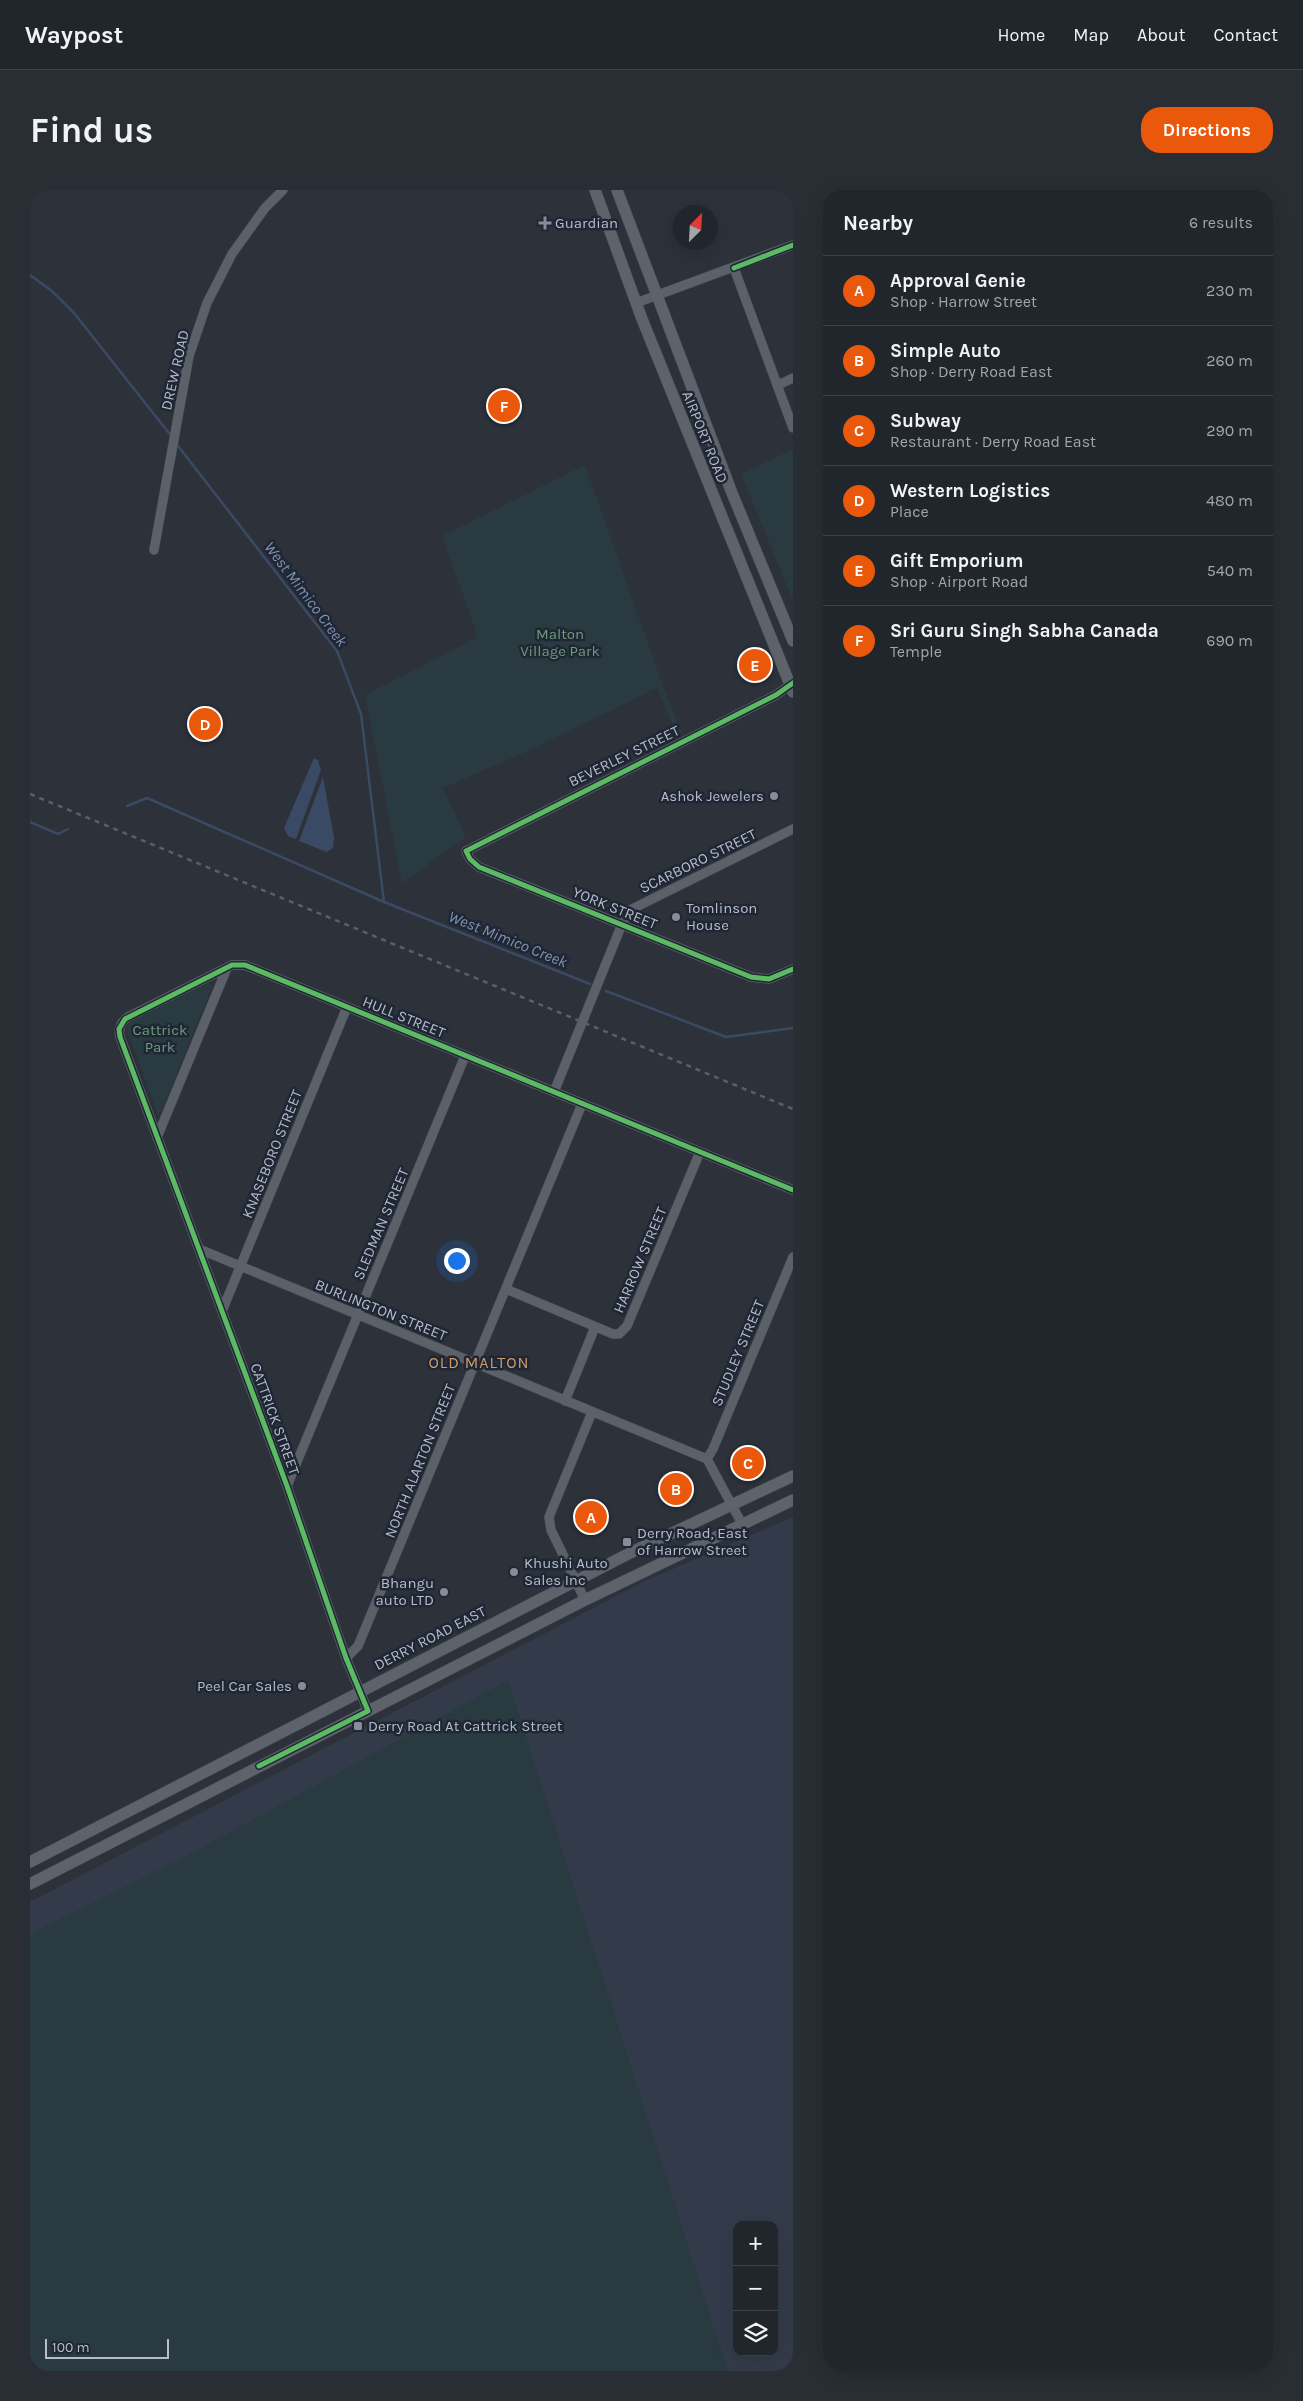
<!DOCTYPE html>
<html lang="en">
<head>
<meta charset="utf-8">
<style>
	body { margin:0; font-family:Karla,sans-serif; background:#292d34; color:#f1f3f6 }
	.controls { position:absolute; right:15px; bottom:15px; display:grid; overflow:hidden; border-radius:10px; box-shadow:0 5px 20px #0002 }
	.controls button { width:45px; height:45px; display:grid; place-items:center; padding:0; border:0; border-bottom:1px solid #3e4248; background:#21252c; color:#f1f3f6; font:25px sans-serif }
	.compass { position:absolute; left:643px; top:15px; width:45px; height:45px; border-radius:50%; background:#21252c; box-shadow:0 5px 20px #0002; rotate:24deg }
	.scale { position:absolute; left:15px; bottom:12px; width:124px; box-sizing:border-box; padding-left:5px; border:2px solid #b7bdca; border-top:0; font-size:14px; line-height:18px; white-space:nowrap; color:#b7bdca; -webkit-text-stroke:4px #1f2735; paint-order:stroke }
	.you { position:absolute; left:426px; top:1070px; width:18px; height:18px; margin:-12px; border:4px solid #fff; border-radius:50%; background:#1a73e8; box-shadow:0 0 0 8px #1a73e833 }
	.badge { display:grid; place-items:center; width:32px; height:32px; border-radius:50%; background:#ea580c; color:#fff; font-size:16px; font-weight:700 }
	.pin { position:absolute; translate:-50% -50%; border:2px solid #fff; box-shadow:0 1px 5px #0006 }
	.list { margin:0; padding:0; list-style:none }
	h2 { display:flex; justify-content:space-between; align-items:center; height:65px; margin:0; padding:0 20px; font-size:21px }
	h2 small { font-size:16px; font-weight:400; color:#a2a5a9 }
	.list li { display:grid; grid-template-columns:32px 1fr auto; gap:15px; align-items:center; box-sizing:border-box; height:70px; padding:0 20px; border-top:1px solid #3e4248 }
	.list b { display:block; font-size:19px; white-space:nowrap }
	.list p { margin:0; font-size:16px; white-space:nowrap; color:#a2a5a9 }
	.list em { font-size:16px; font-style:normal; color:#a2a5a9 }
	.icon { flex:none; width:28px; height:28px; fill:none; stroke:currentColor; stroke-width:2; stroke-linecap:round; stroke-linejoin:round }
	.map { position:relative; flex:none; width:763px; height:2181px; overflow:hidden; border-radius:20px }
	header { display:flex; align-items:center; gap:30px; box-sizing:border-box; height:70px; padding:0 25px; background:#21252c; border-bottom:1px solid #3e4248 }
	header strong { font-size:24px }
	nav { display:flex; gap:28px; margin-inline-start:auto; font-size:18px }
	.intro { display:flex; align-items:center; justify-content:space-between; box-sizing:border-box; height:120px; padding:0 30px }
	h1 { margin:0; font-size:35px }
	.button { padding:12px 22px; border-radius:20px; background:#ea580c; color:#fff; font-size:18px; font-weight:700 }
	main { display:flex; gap:30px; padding:0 30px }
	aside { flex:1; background:#21252c; border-radius:20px; box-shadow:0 5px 20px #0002 }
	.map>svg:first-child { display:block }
	.airport { fill:#333b4a; fill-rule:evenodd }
	.green { fill:#293b40 }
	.water { fill:#3b4a64 }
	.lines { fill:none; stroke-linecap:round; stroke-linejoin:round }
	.stream { stroke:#3b4a64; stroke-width:2.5 }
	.minor-casing { stroke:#484c52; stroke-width:10 }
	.major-casing { stroke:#4a4e57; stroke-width:12 }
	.minor { stroke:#5c6068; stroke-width:9 }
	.major { stroke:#5e626a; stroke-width:11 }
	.rail { stroke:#5b5f66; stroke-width:2.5; stroke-dasharray:5 5; stroke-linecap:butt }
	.cycleway-casing { stroke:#1f2735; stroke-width:8 }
	.cycleway { stroke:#5cba63; stroke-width:5 }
	.poi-dot { fill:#868c98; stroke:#1f2735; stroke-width:2 }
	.labels { text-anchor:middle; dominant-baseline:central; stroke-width:5; stroke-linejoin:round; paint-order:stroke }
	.poi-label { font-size:15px; fill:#b7bdca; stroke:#1f2735; text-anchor:start }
	.street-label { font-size:15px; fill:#b7bdca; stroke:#1f2735 }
	.park-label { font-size:15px; fill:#6f9b7b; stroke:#1f2735 }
	.water-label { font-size:16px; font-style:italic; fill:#7f92b1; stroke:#1f2735 }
	.neighbourhood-label { font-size:16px; letter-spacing:1px; fill:#d39d69; stroke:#1f2735 }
</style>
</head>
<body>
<header>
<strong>Waypost</strong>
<nav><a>Home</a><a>Map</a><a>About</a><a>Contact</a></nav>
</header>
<div class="intro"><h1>Find us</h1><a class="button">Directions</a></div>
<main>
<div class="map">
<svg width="763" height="2181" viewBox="0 0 763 2181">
	<rect width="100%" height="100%" fill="#2c313a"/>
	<path class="airport" d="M763,1327V2181H0V1712L615,1391ZM707,2035H744V2162H707Z"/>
	<path class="green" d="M763,259V411L711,284Z
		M555,275L633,496L652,543L647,545L627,498L496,562L413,598L436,647L372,693L335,505L448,447L412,346Z
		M179,793L182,797L131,922L128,924L96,838L101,831Z
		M478,1490L698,2181H0V1744L149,1670Z"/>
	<path class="water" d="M284,568L288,570L291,580L266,649L258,646L254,638Z
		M293,587L304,647L303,658L297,662L269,651Z"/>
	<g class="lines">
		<path class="stream" d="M0,85L22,101L44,123L142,247
			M145,252L307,461L331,524L354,712
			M97,616L117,608L354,712L560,794
			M0,632L28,644L38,639
			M576,801L696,847L763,838"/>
		<defs>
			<path id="minor" d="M704,78L763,238
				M606,113L763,55
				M748,195L763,188
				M124,360L159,166L177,113L202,64L235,18L253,0
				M763,493L746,505L436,661L440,669L449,677L721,787L739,789L763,779
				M524,902L592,734L600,720L763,639
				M128,945L197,778
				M169,1059L677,1269L712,1334
				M476,1099L583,1144H589L597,1136L670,962
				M192,1121L317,817
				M535,1211L565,1137
				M677,1269L683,1259L763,1067
				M257,1296L435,866
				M555,1410L521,1340L519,1327L562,1222
				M316,1468L328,1456L552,914
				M338,1521L316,1468L257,1296L90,847C88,838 91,832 98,827L202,775H215L763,1000"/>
			<path id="major" d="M565,0L612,129L763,502
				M587,0L702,303L763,451
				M0,1672L602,1362L763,1286
				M0,1694L555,1410L763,1310"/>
		</defs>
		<use href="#minor" class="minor-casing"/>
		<use href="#major" class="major-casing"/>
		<use href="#minor" class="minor"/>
		<use href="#major" class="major"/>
		<path class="rail" d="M0,604L763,919"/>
		<defs>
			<path id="cycleway" d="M704,78L763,55
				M763,493L746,505L436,661L440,669L449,677L721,787L739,789L763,779
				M229,1576L338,1521L316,1468L257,1296L90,847L89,839L95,829L202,775H215L763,1000"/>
		</defs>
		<use href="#cycleway" class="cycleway-casing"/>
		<use href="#cycleway" class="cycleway"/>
	</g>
	<g class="poi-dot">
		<path d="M512.5 25.5h5v5h5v5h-5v5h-5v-5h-5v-5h5z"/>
		<circle cx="744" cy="606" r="5"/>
		<circle cx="646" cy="727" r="5"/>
		<rect x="592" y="1347" width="10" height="10" rx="2.5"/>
		<circle cx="484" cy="1382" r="5"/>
		<circle cx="414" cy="1402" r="5"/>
		<circle cx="272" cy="1496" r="5"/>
		<rect x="323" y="1531" width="10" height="10" rx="2.5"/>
	</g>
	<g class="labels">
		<g class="poi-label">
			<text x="525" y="33">Guardian</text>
			<text x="734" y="606" text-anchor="end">Ashok Jewelers</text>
			<text x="656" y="718">Tomlinson<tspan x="656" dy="17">House</tspan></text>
			<text x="607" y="1343">Derry Road, East<tspan x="607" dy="17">of Harrow Street</tspan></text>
			<text x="494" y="1373">Khushi Auto<tspan x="494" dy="17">Sales Inc</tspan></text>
			<text x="404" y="1393" text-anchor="end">Bhangu<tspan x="404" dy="17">auto LTD</tspan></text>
			<text x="262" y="1496" text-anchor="end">Peel Car Sales</text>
			<text x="338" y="1536">Derry Road At Cattrick Street</text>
		</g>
		<g class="street-label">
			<text transform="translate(145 180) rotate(-77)">DREW ROAD</text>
			<text transform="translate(675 247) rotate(68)">AIRPORT ROAD</text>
			<text transform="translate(594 566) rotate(-26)">BEVERLEY STREET</text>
			<text transform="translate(668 671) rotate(-26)">SCARBORO STREET</text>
			<text transform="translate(585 718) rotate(22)">YORK STREET</text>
			<text transform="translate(374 827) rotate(22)">HULL STREET</text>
			<text transform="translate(242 964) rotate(-68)">KNASEBORO STREET</text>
			<text transform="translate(351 1034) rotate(-67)">SLEDMAN STREET</text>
			<text transform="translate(610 1070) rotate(-67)">HARROW STREET</text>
			<text transform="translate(351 1120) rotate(22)">BURLINGTON STREET</text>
			<text transform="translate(708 1163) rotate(-67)">STUDLEY STREET</text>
			<text transform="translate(245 1229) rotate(70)">CATTRICK STREET</text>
			<text transform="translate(390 1271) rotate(-68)">NORTH ALARTON STREET</text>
			<text transform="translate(400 1448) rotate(-27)">DERRY ROAD EAST</text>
		</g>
		<g class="park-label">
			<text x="530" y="444">Malton<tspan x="530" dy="17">Village Park</tspan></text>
			<text x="130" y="840">Cattrick<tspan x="130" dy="17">Park</tspan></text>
		</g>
		<g class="water-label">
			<text transform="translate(276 404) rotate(53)">West Mimico Creek</text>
			<text transform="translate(478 749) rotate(22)">West Mimico Creek</text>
		</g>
		<g class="neighbourhood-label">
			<text x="449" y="1172">OLD MALTON</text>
		</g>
	</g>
</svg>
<div class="controls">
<button>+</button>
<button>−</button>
<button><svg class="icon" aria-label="layers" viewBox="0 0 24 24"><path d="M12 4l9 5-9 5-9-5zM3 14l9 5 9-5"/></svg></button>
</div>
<svg class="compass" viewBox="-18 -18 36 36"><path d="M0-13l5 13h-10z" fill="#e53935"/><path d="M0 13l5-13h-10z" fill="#a2a5a9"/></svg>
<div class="scale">100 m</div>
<div class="you"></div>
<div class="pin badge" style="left:561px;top:1327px">A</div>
<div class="pin badge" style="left:646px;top:1299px">B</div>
<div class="pin badge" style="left:718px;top:1273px">C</div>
<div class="pin badge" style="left:175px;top:534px">D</div>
<div class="pin badge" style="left:725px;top:475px">E</div>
<div class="pin badge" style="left:474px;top:216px">F</div>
</div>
<aside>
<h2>Nearby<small>6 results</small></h2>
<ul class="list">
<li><span class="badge">A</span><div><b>Approval Genie</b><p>Shop · Harrow Street</p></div><em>230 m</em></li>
<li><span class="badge">B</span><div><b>Simple Auto</b><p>Shop · Derry Road East</p></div><em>260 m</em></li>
<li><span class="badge">C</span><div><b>Subway</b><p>Restaurant · Derry Road East</p></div><em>290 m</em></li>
<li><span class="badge">D</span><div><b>Western Logistics</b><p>Place</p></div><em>480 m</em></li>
<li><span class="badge">E</span><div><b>Gift Emporium</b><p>Shop · Airport Road</p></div><em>540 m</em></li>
<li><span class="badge">F</span><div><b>Sri Guru Singh Sabha Canada</b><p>Temple</p></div><em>690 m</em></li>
</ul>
</aside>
</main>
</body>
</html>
